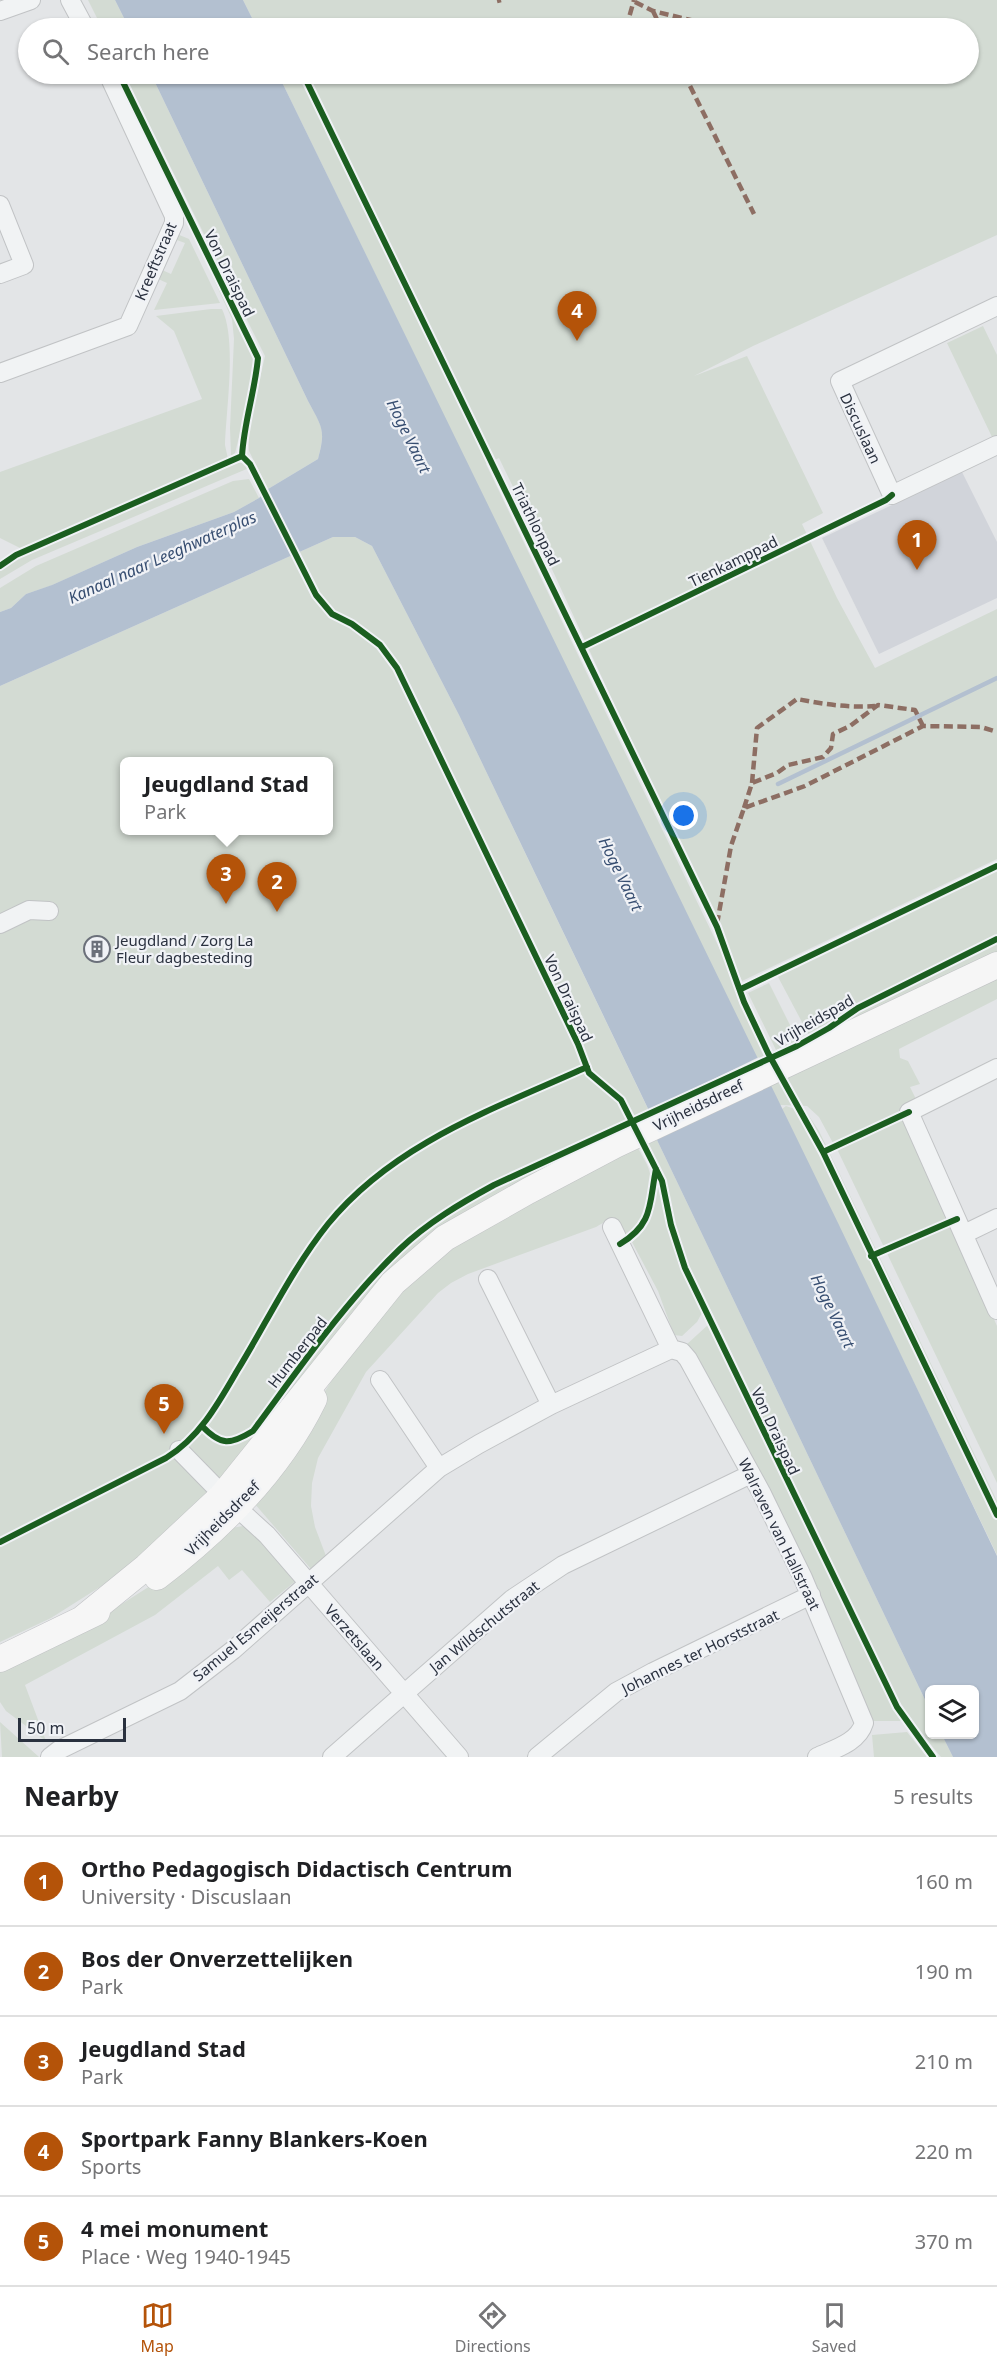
<!DOCTYPE html>
<html lang="en">
<head>
<meta charset="utf-8">
<style>
	body { margin:0; font-family:"Noto Sans",sans-serif; background:#f6f6f6; color:#202124 }
	.controls { position:absolute; right:18px; bottom:18px; display:grid; overflow:hidden; border-radius:9px; box-shadow:0 2px 4px #0004 }
	.controls button { width:54px; height:54px; display:grid; place-items:center; padding:0; border:0; border-bottom:2px solid #e0e0e0; background:#fff; color:#202124; font:30px sans-serif }
	.scale { position:absolute; left:18px; bottom:15px; width:108px; box-sizing:border-box; padding-left:6px; border:3px solid #2a313f; border-top:0; font-size:16px; line-height:21px; white-space:nowrap; color:#2a313f; -webkit-text-stroke:4px #f0f2f6; paint-order:stroke }
	.you { position:absolute; left:684px; top:816px; width:21px; height:21px; margin:-15px; border:4px solid #fff; border-radius:50%; background:#1a73e8; box-shadow:0 0 0 9px #1a73e833 }
	.badge { display:grid; place-items:center; width:39px; height:39px; border-radius:50%; background:#b45309; color:#fff; font-size:20px; font-weight:700 }
	.pin { position:absolute; translate:-50% -50px; filter:drop-shadow(0 2px 3px #0008) }
	.pin::after { content:''; position:absolute; top:32px; width:21px; height:18px; background:inherit; clip-path:polygon(0 0,100% 0,50% 100%) }
	.popup { position:absolute; left:120px; top:757px; width:213px; height:78px; box-sizing:border-box; display:grid; place-content:center; border-radius:9px; background:#fff; filter:drop-shadow(0 2px 4px #0005); font-size:20px; white-space:nowrap; color:#757577 }
	.popup b { font-size:22px; color:#202124 }
	.popup::after { content:''; position:absolute; left:50%; top:100%; margin-left:-12px; border:12px solid transparent; border-top-color:#fff }
	.list { margin:0; padding:0; list-style:none }
	h2 { display:flex; justify-content:space-between; align-items:center; height:78px; margin:0; padding:0 24px; font-size:26px }
	h2 small { font-size:20px; font-weight:400; color:#757577 }
	.list li { display:grid; grid-template-columns:39px 1fr auto; gap:18px; align-items:center; box-sizing:border-box; height:90px; padding:0 24px; border-top:2px solid #e0e0e0 }
	.list b { display:block; font-size:22px; white-space:nowrap }
	.list p { margin:0; font-size:20px; white-space:nowrap; color:#757577 }
	.list em { font-size:20px; font-style:normal; color:#757577 }
	.icon { flex:none; width:33px; height:33px; fill:none; stroke:currentColor; stroke-width:2; stroke-linecap:round; stroke-linejoin:round }
	.map { position:relative; flex:none; width:997px; height:1757px; overflow:hidden }
	.search { position:absolute; background:#fff; box-shadow:0 2px 4px #0004; left:18px; right:18px; top:18px; height:66px; display:flex; align-items:center; gap:15px; box-sizing:border-box; padding:0 21px; border-radius:33px; color:#757577; font-size:22px }
	.sheet { height:528px; background:#fff }
	nav { display:flex; justify-content:space-around; align-items:center; box-sizing:border-box; height:84px; border-top:2px solid #e0e0e0; background:#fff; font-size:16px; color:#757577 }
	nav a { display:grid; justify-items:center; gap:3px }
	nav .on { color:#b45309 }
	.map>svg:first-child { display:block }
	.built { fill:#d1d4da }
	.green { fill:#d3dbd3; fill-rule:evenodd }
	.water { fill:#b3c0d0 }
	.pier { fill:#e3e5e7 }
	.lines { fill:none; stroke-linecap:round; stroke-linejoin:round }
	.stream { stroke:#b3c0d0; stroke-width:4.5 }
	.minor-casing { stroke:#c1c3c5; stroke-width:20 }
	.secondary-casing { stroke:#c1c3c5; stroke-width:27 }
	.minor { stroke:#f1f3f4; stroke-width:18 }
	.secondary { stroke:#f6f6f6; stroke-width:26 }
	.quiet { stroke:#8d6e63; stroke-width:4.5; stroke-dasharray:9 4.5; stroke-linecap:butt }
	.cycleway-casing { stroke:#f0f2f6; stroke-width:10 }
	.cycleway { stroke:#1b5e20; stroke-width:6 }
	.labels { text-anchor:middle; dominant-baseline:central; stroke-width:4.5; stroke-linejoin:round; paint-order:stroke }
	.street-label { font-size:15px; fill:#2a313f; stroke:#f0f2f6 }
	.poi-label { font-size:15px; fill:#2a313f; stroke:#f0f2f6; text-anchor:start }
	.water-label { font-size:16px; font-style:italic; fill:#374e71; stroke:#f0f2f6 }
</style>
</head>
<body>
<div class="map">
<svg width="997" height="1757" viewBox="0 0 997 1757">
	<rect width="100%" height="100%" fill="#e3e5e7"/>
	<path class="built" d="M962,472L997,542V598L879,654L822,538Z"/>
	<path class="green" d="M88,0H115L129,28H102Z
		M243,0H997V235L753,346L694,376L747,356L823,513L802,524L837,598L875,668L997,609V859L742,981L532,526L499,458L486,464L728,966V971L766,1055L757,1059L743,1032L278,74H968V28H257Z
		M124,74H151L308,401C322,427 326,429 318,459L268,489L249,451L248,430L265,356Z
		M177,234L189,239L220,303L154,310L167,283L156,278L160,269L171,274L185,243L174,239Z
		M193,234L253,353V381L235,453L231,456L230,428L234,339L232,319Z
		M211,309H222C237,340 226,410 225,445L228,459L20,548L0,538V472L202,399L174,331L156,316Z
		M983,326L997,355V435L992,437L947,343Z
		M238,463H243L249,468L32,560L0,579V570L24,555Z
		M249,479L259,498L234,512L137,547L50,586L26,594L11,608L0,612V588L36,566L233,481Z
		M333,537H355L372,546L459,715L648,1109L467,1214L247,1458L122,1573L51,1618L0,1642V686ZM124,762H328V830H124Z
		M997,871V952L812,1041L777,975Z
		M997,975V999L899,1049L900,1058L908,1061L920,1084L910,1087L917,1101L905,1107L898,1114L833,1143L819,1117L807,1106L780,1105L769,1084Z
		M769,983L798,1041L776,1050L748,993Z
		M786,1106L807,1113L819,1131L997,1501V1555L782,1109Z
		M907,1118L997,1326V1483L837,1149Z
		M657,1140L929,1708L930,1734L942,1735L953,1757H941L909,1718L900,1703L770,1440L728,1345L688,1264L681,1247L665,1182L648,1143Z
		M638,1148C642,1156 649,1166 650,1174C653,1196 644,1222 628,1236L613,1217L596,1227L468,1274L451,1283L438,1293L366,1372L318,1458L312,1483L311,1506L315,1527L326,1556L311,1569L254,1503L381,1303L455,1237Z
		M659,1186L679,1265L703,1311L697,1322L682,1336L674,1335L658,1291L632,1242C649,1229 654,1208 655,1187Z
		M709,1324L901,1721H868L686,1345Z
		M243,1526L267,1543L298,1579L270,1602L242,1570L229,1580L218,1566L155,1615L25,1685L46,1741L6,1711L0,1702V1667L103,1616L205,1551L226,1529Z
		M0,1722L39,1757H2Z
		M907,1732L927,1757H874L872,1735Z"/>
	<path class="water" d="M115,0H243L257,28H129Z
		M151,74H278L839,1225L997,1556V1757H953L942,1735L974,1734V1690H930L929,1708L657,1140L653,1119L459,715L372,546L355,537H333L0,686V612L11,608L26,594L52,585L137,547L234,512L259,498L268,489L318,459C326,430 322,427 308,401Z"/>
	<path class="pier" d="M759,1057L771,1081L650,1120L646,1112Z"/>
	<g class="lines">
		<path class="stream" d="M778,784L997,678"/>
		<defs>
			<path id="minor" d="M70,0L85,28
				M0,11L31,0
				M0,205L24,265L0,274
				M997,306L840,381L892,495L997,445
				M0,373L128,326L174,223V216L108,74
				M0,924L29,910L49,911
				M997,1068L909,1112L997,1310
				M964,1234L997,1218
				M488,1279L551,1405
				M671,1349L682,1352L688,1359L761,1492L803,1578L864,1723C858,1743 834,1749 817,1757
				M380,1380L439,1468
				M179,1450L223,1495L267,1535L459,1757
				M50,1757L59,1750L180,1691L233,1650L439,1468L479,1444L551,1405L671,1349L612,1227
				M332,1757L512,1599L563,1565L751,1474
				M537,1757L616,1692L653,1672L811,1595"/>
			<path id="secondary" d="M157,1577C220,1529 279,1471 314,1399
				M82,1619L146,1567L223,1495L393,1283L445,1238L528,1191L615,1145L997,965
				M0,1659L97,1612"/>
		</defs>
		<use href="#minor" class="minor-casing"/>
		<use href="#secondary" class="secondary-casing"/>
		<use href="#minor" class="minor"/>
		<use href="#secondary" class="secondary"/>
		<path class="quiet" d="M497,1L501,0
			M635,2L653,11L703,23L708,28
			M653,11L661,28
			M626,28L634,0
			M684,74L754,214
			M752,783L757,728L797,699C822,704 849,708 875,706
			M744,808L752,783L777,773L788,765L823,757L831,748L833,734L850,726L878,705L915,710L923,726
			M717,924L731,846L744,808L805,786L923,726L981,727L997,732"/>
		<defs>
			<path id="cycleway" d="M119,74L258,358C255,391 244,422 242,456L250,464L316,595L332,614L352,624L380,645L397,668L578,1044L589,1073L621,1100L662,1181L671,1225L685,1268L897,1707L933,1757
				M303,74L717,927L744,1002L768,1053L823,1152L997,1515
				M0,566L16,555L242,456
				M582,647L886,500L892,495
				M741,989L997,866
				M823,1152L909,1112
				M620,1244C654,1224 649,1203 656,1169
				M871,1256L957,1219
				M202,1426C221,1446 230,1445 253,1431C299,1369 344,1303 400,1249C427,1223 461,1203 494,1185L797,1046L829,1028L858,1008L997,939
				M0,1542L166,1458C199,1438 218,1404 237,1371C267,1322 292,1269 328,1224C394,1143 494,1109 587,1067"/>
		</defs>
		<use href="#cycleway" class="cycleway-casing"/>
		<use href="#cycleway" class="cycleway"/>
	</g>
	<defs>
		<symbol id="building-ring" viewBox="-11 -11 22 22"><circle r="9.5" fill="#f0f2f6" stroke="#6b707a" stroke-width="1.5"/><path d="M-4-6H4V6H1V3H-1V6H-4ZM-2.5-4.3h1.7v1.8h-1.7ZM.8-4.3h1.7v1.8H.8ZM-2.5-1h1.7V.8h-1.7ZM.8-1h1.7V.8H.8Z" fill="#6b707a"/></symbol>
	</defs>
	<g fill-rule="evenodd">
		<use href="#building-ring" x="82" y="934" width="30" height="30"/>
	</g>
	<g class="labels">
		<g class="street-label">
			<text transform="translate(155 261) rotate(-67)">Kreeftstraat</text>
			<text transform="translate(230 273) rotate(64)">Von Draispad</text>
			<text transform="translate(861 428) rotate(65)">Discuslaan</text>
			<text transform="translate(536 524) rotate(64)">Triathlonpad</text>
			<text transform="translate(733 561) rotate(-26)">Tienkamppad</text>
			<text transform="translate(569 998) rotate(65)">Von Draispad</text>
			<text transform="translate(814 1020) rotate(-30)">Vrijheidspad</text>
			<text transform="translate(698 1105) rotate(-26)">Vrijheidsdreef</text>
			<text transform="translate(297 1352) rotate(-52)">Humberpad</text>
			<text transform="translate(776 1431) rotate(65)">Von Draispad</text>
			<text transform="translate(222 1518) rotate(-45)">Vrijheidsdreef</text>
			<text transform="translate(780 1534) rotate(64)">Walraven van Hallstraat</text>
			<text transform="translate(484 1626) rotate(-39)">Jan Wildschutstraat</text>
			<text transform="translate(255 1627) rotate(-40)">Samuel Esmeijerstraat</text>
			<text transform="translate(355 1637) rotate(49)">Verzetslaan</text>
			<text transform="translate(700 1651) rotate(-26)">Johannes ter Horststraat</text>
		</g>
		<g class="poi-label">
			<text x="116" y="940">Jeugdland / Zorg La<tspan x="116" dy="17">Fleur dagbesteding</tspan></text>
		</g>
		<g class="water-label">
			<text transform="translate(409 436) rotate(64)">Hoge Vaart</text>
			<text transform="translate(162 557) rotate(-24)">Kanaal naar Leeghwaterplas</text>
			<text transform="translate(621 874) rotate(64)">Hoge Vaart</text>
			<text transform="translate(833 1311) rotate(64)">Hoge Vaart</text>
		</g>
	</g>
</svg>
<div class="controls">
<button><svg class="icon" aria-label="layers" viewBox="0 0 24 24"><path d="M12 4l9 5-9 5-9-5zM3 14l9 5 9-5"/></svg></button>
</div>
<div class="scale">50 m</div>
<div class="you"></div>
<div class="pin badge" style="left:917px;top:570px">1</div>
<div class="pin badge" style="left:277px;top:912px">2</div>
<div class="pin badge" style="left:226px;top:904px">3</div>
<div class="popup"><b>Jeugdland Stad</b>Park</div>
<div class="pin badge" style="left:577px;top:341px">4</div>
<div class="pin badge" style="left:164px;top:1434px">5</div>
<div class="search"><svg class="icon" aria-label="search" viewBox="0 0 24 24"><circle cx="10" cy="10" r="6"/><path d="M15 15l6 6"/></svg>Search here</div>
</div>
<section class="sheet">
<h2>Nearby<small>5 results</small></h2>
<ul class="list">
<li><span class="badge">1</span><div><b>Ortho Pedagogisch Didactisch Centrum</b><p>University · Discuslaan</p></div><em>160 m</em></li>
<li><span class="badge">2</span><div><b>Bos der Onverzettelijken</b><p>Park</p></div><em>190 m</em></li>
<li><span class="badge">3</span><div><b>Jeugdland Stad</b><p>Park</p></div><em>210 m</em></li>
<li><span class="badge">4</span><div><b>Sportpark Fanny Blankers-Koen</b><p>Sports</p></div><em>220 m</em></li>
<li><span class="badge">5</span><div><b>4 mei monument</b><p>Place · Weg 1940-1945</p></div><em>370 m</em></li>
</ul>
</section>
<nav>
<a class="on"><svg class="icon" aria-label="map" viewBox="0 0 24 24"><path d="M3 6l6-2 6 2 6-2v14l-6 2-6-2-6 2zM9 4v14M15 6v14"/></svg>Map</a>
<a><svg class="icon" aria-label="directions" viewBox="0 0 24 24"><path d="M12 3l9 9-9 9-9-9zM9 14v-3h6M13 9l2 2-2 2"/></svg>Directions</a>
<a><svg class="icon" aria-label="saved" viewBox="0 0 24 24"><path d="M7 4h10v16l-5-4-5 4z"/></svg>Saved</a>
</nav>
</body>
</html>
